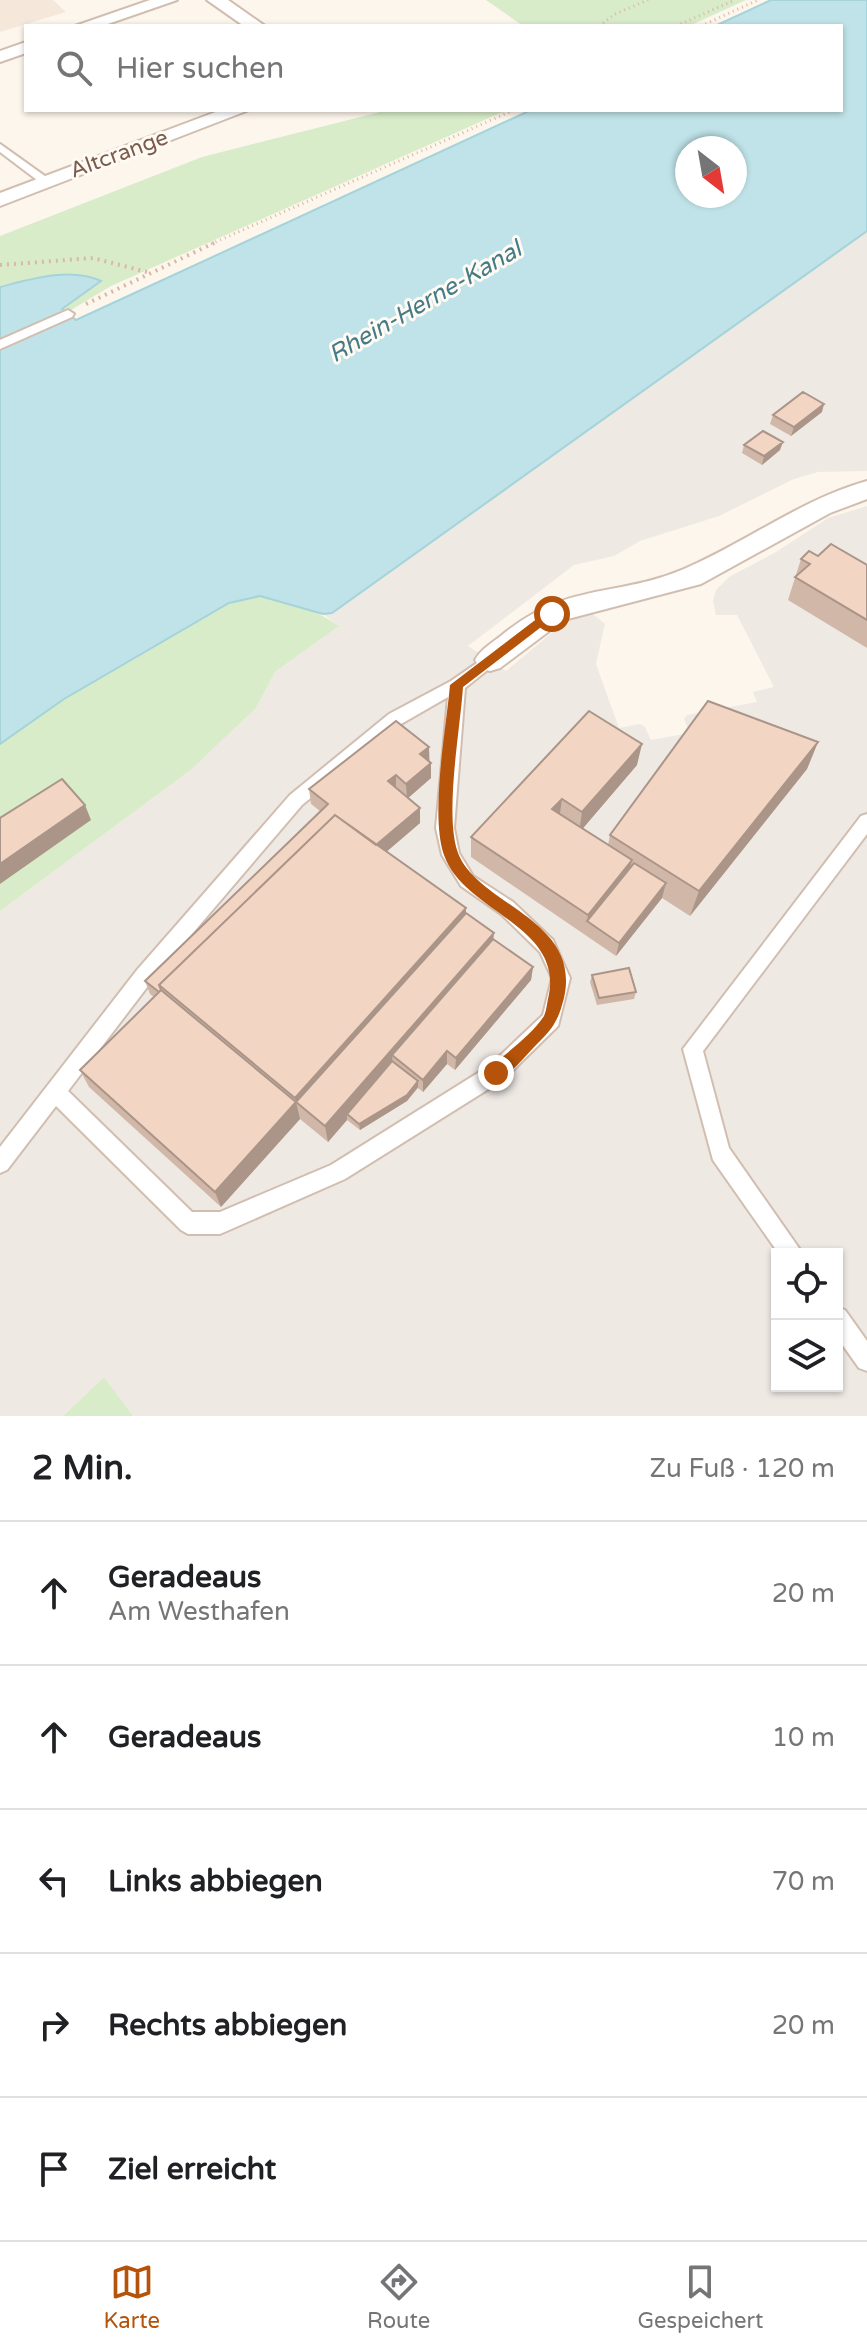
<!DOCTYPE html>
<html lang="de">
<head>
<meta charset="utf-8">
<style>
	body { margin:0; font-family:"Varela Round",sans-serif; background:#f2f2f2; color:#202124 }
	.controls { position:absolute; right:24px; bottom:24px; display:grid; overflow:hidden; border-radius:0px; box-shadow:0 2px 6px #0004 }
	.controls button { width:72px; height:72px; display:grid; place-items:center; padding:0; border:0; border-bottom:2px solid #e0e0e0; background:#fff; color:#202124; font:40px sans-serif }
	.compass { position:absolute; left:675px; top:136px; width:72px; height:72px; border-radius:50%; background:#fff; box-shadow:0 2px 6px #0004; rotate:149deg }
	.stop { position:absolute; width:24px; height:24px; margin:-18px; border:6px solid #b45309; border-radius:50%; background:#fff }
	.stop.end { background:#b45309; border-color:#fff; box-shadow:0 2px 8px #0008 }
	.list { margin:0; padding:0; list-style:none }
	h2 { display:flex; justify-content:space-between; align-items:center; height:104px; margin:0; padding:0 32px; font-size:34px }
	h2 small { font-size:26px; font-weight:400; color:#757577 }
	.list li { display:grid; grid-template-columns:52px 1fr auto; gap:24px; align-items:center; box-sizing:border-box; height:144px; padding:0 32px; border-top:2px solid #e0e0e0 }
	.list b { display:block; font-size:30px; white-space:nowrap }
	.list p { margin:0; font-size:26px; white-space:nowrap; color:#757577 }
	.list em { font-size:26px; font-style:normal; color:#757577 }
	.icon { flex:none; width:44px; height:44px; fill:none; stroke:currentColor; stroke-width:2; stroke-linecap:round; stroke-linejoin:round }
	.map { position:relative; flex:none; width:867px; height:1416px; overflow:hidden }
	.search { position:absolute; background:#fff; box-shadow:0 2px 6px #0004; left:24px; right:24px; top:24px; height:88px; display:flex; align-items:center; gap:20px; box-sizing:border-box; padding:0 28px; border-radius:0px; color:#757577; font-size:30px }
	.sheet { height:824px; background:#fff }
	nav { display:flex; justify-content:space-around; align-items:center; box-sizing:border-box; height:112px; border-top:2px solid #e0e0e0; background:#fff; font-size:22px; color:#757577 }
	nav a { display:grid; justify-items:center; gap:4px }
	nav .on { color:#b45309 }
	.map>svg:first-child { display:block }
	.residential { fill:#f5e8da }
	.industrial { fill:#efe9e4; fill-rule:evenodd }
	.green { fill:#d8ecc9 }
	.water { fill:#bfe3e8; stroke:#a5d3da; stroke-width:2; fill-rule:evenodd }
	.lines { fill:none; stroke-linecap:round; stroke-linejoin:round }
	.lane-casing { stroke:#d1beb0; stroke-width:4 }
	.street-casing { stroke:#d1beb0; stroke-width:4 }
	.path-far1 { stroke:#d9b8a5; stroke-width:3; stroke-dasharray:1 4; stroke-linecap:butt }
	.path { stroke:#d9b8a5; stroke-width:4; stroke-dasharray:2 5; stroke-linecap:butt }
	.lane { fill:#fff; fill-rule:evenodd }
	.street { fill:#fff; fill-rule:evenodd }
	.wall { fill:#d1b7a8 }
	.shaded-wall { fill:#aa9588 }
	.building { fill:#f3d5c3; stroke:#aa9588; stroke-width:2 }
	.route { fill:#b45309 }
	.labels { text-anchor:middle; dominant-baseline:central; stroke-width:6; stroke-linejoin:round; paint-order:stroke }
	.far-street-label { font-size:22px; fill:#7a5c4d; stroke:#fffaf3 }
	.far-water-label { font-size:24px; font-style:italic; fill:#437c86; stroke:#fffaf3 }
</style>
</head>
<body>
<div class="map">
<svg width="867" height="1416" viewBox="0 0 867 1416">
	<rect width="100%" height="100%" fill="#fdf6ec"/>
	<path class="residential" d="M0,0H53L66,12L0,32Z"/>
	<path class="industrial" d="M867,231V471L818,472L794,479L719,516L640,541L614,556L574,565L468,646L506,671L566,621L588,610L605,624L596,664L619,728L640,724L645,727L651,740L690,733L684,719L687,715L757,702L753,692L774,687L737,615H716L713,601L716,590L729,577L776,552L828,518L867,506V1416H133L104,1377L63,1416H0V911L192,769L256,708L275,672L339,626L323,614L332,613ZM777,1254H837V1386H777Z"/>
	<path class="green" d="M486,0H746L689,26H523Z
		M388,110H507L111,286L66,313L62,310L100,281C71,266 31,279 0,286V236L202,157Z
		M247,596C276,595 315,609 339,626L275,672L256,708L192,769L0,911V744L64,699L204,615Z
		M104,1377L133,1416H63Z"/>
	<path class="water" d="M771,0H867V231L332,613L323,614L260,596L229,603L64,699L0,744V287C31,279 71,267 101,281L62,309L76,320L531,110H841V26H715ZM687,148H735V196H687Z"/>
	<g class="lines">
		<defs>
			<path id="lane" d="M0,144L49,179V183H41L0,152Z
				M68,310L74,314L72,317L0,349V340Z
				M490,654L495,656L498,660L495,664L465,688L454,828L459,853L473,876L513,902L553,940L570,978L558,1026L503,1080L345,1179L220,1234H188L181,1230L56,1106L7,1170L0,1173V1147L137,970L290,795L389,714L451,681ZM448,697L436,828L442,855L461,886L501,914L540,952L552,978L543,1015L489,1066L331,1165L220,1212H192L68,1091L151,982L302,805L401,724Z
				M867,814V834L703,1051L729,1148L803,1254H779L713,1160L683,1049L861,816Z
				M837,1307L845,1310L867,1341V1371L859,1368L837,1337Z"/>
			<path id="street" d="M150,0H177L102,26H75Z
				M207,0H228L265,26H244Z
				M26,42V53L0,62V51Z
				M221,110H249L0,206V193Z
				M867,481V499L830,513L701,584L564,620L500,668L490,671L480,668L475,660C481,649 492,643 502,635C568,581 616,598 684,569C747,542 800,500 867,481Z"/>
		</defs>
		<use href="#lane" class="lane-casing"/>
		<use href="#street" class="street-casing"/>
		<path class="path-far1" d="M599,26L615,14L648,0
			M676,26L735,0
			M701,26L758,0
			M356,110H362
			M211,244L514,110"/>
		<path class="path" d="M0,265L93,258L147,272
			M86,304L216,242"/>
		<use href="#lane" class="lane"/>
		<use href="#street" class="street"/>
	</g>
	<path class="wall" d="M822,412L791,436L770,424L773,415Z
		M744,445L780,450L762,465L742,453Z
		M818,556L867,565V648L788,600L801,559Z
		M818,742L807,769L690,916L662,898L616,956L471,857V837L637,765L582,829L608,845L610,835Z
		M429,747L431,778L408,798L420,808V823L386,852L466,908V913L493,939L533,967L531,980L455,1070L447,1064L423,1092L418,1088L407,1101L360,1130L347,1120L328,1142L300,1119L221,1207L89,1087L80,1070L154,997L150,994L145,981L320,811L311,804L309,789Z
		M592,975L636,992L634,999L597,1005L590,982Z"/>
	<path class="shaded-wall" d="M824,404L822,412L791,436L794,427Z
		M783,442L780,450L762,465L764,456Z
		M818,742L807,769L690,916L699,891Z
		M642,744L637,765L579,833L582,812Z
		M429,747V763L420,754Z
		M431,763V778L407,799L406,784Z
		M396,775V790L388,781Z
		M562,799L559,820L552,809Z
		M85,805L91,820L0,884V864Z
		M420,808V823L371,865L370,850Z
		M632,860L627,881L587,921L588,915Z
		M666,883L662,898L616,956L619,943Z
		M466,908L465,933L296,1102L295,1098Z
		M494,933L492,952L392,1055L393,1067L347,1114V1120L328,1142L325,1126Z
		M533,967L531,980L455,1070L456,1058Z
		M447,1051V1064L423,1092V1080Z
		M418,1081V1087L407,1101L360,1130L359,1124Z
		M296,1102L300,1119L221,1207L215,1192Z"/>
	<path class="building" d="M803,392L824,404L794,427L773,415Z
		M763,431L783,442L764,456L744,445Z
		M831,544L867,565V620L795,577L810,564L801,559L809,551L818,556Z
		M708,701L818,742L699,891L610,835Z
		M589,711L642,744L582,812L562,799L552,809L632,860L588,915L471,837Z
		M396,721L429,747L420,754L431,763L406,784L396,775L388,781L420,808L376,845L335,815L159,985L161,990L159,992L145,981L328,804L309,789Z
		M62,779L85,805L0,864V818Z
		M335,815L466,908L295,1098L159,985Z
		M634,863L666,883L619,943L587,921Z
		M466,913L494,933L325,1126L296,1102Z
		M493,939L533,967L456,1058L447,1051L423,1080L392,1055Z
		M629,968L636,992L599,998L592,975Z
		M161,990L296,1102L215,1192L80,1070Z
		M392,1061L418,1081L407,1095L359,1124L347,1114Z"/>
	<path class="route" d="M547,611L558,614L463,687C460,731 445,810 457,850C474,905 582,917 564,998C559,1017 555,1026 541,1040C528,1052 513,1074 496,1080L488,1073L491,1067C507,1052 532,1035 544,1016C546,1012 547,1004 548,999C566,925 464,913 444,855C430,815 446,730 450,685Z"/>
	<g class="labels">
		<g class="far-street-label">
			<text transform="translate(119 154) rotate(-20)">Altcrange</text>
		</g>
		<g class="far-water-label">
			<text transform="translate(425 302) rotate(-30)">Rhein-Herne-Kanal</text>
		</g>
	</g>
</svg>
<div class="controls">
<button><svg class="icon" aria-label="locate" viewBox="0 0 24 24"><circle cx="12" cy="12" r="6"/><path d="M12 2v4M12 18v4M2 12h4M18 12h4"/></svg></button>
<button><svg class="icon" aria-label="layers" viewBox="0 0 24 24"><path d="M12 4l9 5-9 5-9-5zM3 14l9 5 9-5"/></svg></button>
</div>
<svg class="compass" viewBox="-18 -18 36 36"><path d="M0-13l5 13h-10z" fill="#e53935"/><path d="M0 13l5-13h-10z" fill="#757577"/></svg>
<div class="stop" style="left:552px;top:614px"></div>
<div class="stop end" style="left:496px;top:1073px"></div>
<div class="search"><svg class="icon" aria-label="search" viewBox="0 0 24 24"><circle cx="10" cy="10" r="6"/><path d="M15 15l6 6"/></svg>Hier suchen</div>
</div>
<section class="sheet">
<h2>2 Min.<small>Zu Fuß · 120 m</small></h2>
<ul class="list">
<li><svg class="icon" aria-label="ahead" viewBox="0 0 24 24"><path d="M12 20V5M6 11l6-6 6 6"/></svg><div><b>Geradeaus</b><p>Am Westhafen</p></div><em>20 m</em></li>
<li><svg class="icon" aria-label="ahead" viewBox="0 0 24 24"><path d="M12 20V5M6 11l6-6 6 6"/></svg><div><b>Geradeaus</b></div><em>10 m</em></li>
<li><svg class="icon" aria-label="left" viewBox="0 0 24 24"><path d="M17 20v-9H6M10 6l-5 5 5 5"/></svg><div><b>Links abbiegen</b></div><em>70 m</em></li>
<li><svg class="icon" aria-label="right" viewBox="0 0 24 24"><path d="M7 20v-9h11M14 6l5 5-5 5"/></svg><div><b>Rechts abbiegen</b></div><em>20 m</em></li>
<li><svg class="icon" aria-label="arrive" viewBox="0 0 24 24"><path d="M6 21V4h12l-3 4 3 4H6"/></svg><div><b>Ziel erreicht</b></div></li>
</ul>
</section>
<nav>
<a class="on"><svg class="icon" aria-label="map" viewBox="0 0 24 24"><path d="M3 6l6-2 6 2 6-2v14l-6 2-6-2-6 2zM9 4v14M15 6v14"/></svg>Karte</a>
<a><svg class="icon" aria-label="directions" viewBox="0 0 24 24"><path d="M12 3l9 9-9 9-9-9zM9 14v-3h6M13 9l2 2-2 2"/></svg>Route</a>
<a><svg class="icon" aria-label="saved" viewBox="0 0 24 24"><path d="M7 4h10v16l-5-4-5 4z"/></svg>Gespeichert</a>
</nav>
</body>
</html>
